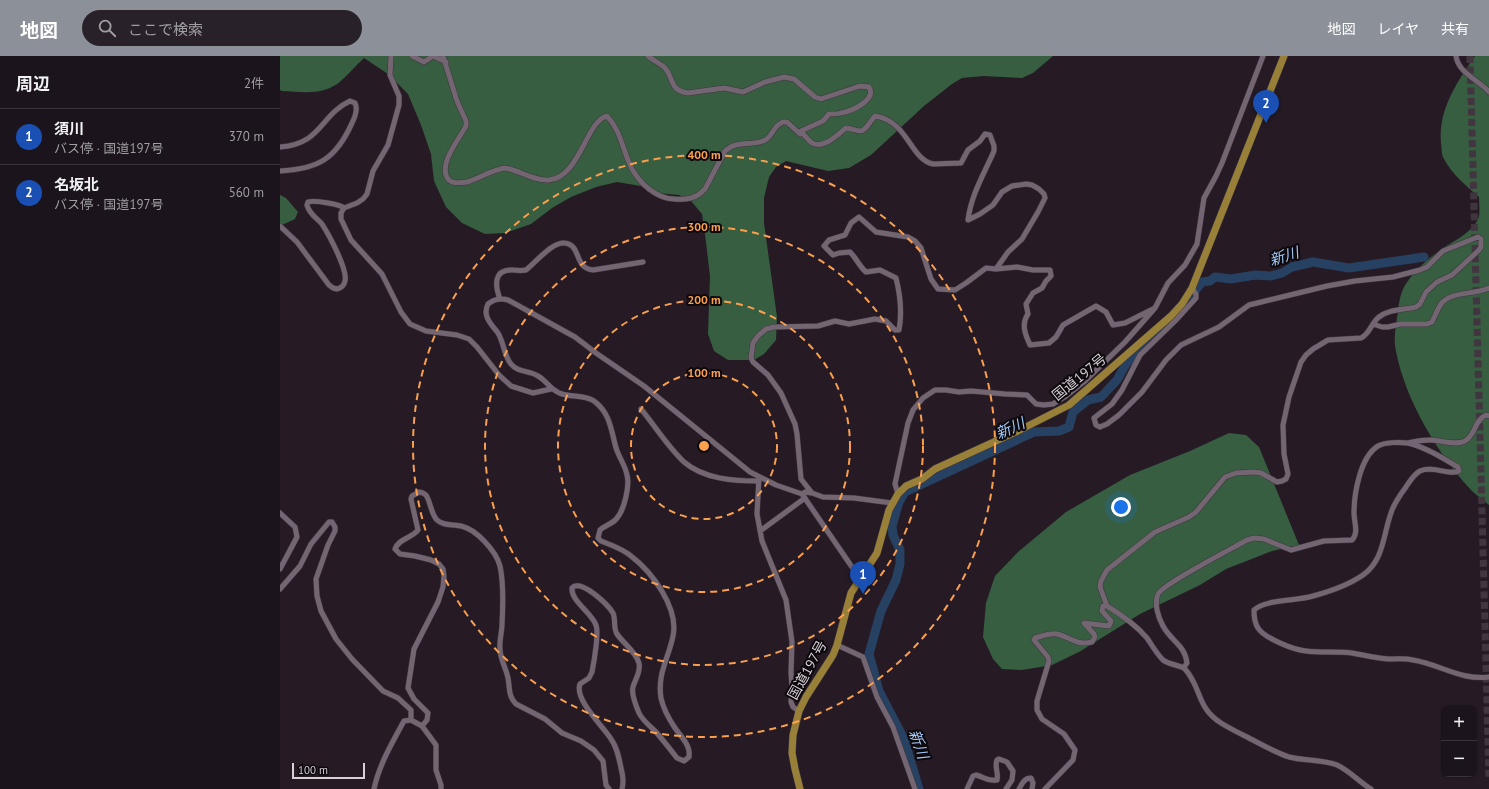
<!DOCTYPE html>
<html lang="ja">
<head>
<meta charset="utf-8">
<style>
	body { margin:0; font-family:"PT Sans","Noto Sans JP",sans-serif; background:#292129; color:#f1f3f6 }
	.controls { position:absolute; right:12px; bottom:12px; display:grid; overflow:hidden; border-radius:8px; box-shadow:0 1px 3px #0004 }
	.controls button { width:36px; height:36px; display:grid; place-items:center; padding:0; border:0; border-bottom:1px solid #3a333b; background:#1c141c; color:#f1f3f6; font:20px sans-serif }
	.scale { position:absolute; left:12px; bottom:10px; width:73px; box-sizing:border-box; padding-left:4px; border:2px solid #d7d0d7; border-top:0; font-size:11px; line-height:14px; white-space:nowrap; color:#d7d0d7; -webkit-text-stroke:3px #0c080c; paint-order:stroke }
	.you { position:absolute; left:841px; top:451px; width:14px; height:14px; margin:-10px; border:3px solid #fff; border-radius:50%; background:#1a73e8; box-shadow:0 0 0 6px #1a73e833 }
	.badge { display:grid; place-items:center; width:26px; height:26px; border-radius:50%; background:#8c9099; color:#fff; font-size:13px; font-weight:700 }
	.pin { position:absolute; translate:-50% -33px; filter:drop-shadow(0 1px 2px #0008) }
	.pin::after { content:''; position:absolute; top:21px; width:14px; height:12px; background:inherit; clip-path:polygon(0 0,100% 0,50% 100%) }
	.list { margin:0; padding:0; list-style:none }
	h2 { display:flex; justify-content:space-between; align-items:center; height:52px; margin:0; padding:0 16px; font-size:17px }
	h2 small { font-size:13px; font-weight:400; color:#a09ea3 }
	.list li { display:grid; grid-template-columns:26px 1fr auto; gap:12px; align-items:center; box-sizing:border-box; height:56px; padding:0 16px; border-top:1px solid #3a333b }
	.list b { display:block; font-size:15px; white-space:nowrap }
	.list p { margin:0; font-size:13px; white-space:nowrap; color:#a09ea3 }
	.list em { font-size:13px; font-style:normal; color:#a09ea3 }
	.icon { flex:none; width:22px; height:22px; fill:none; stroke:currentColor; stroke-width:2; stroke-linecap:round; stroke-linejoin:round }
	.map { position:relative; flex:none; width:1209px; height:733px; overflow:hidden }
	header { display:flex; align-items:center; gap:24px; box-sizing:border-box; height:56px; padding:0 20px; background:#8c9099; color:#fff }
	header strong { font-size:19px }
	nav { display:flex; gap:22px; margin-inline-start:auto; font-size:14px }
	.search { width:280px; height:36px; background:#292129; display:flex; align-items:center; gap:10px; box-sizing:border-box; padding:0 14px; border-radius:22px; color:#a09ea3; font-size:15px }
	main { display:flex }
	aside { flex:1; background:#1c141c }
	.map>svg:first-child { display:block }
	.forest { fill:#375e41 }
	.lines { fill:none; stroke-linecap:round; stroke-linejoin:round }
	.river { stroke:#274162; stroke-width:9 }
	.highway-tunnel { stroke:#413640; stroke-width:7; stroke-dasharray:7 3.5; stroke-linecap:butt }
	.minor-casing { stroke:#3f363e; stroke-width:6 }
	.highway-casing { stroke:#3f363e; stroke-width:8 }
	.minor { stroke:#736672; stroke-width:5 }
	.highway { stroke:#998039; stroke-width:7 }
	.ring { fill:none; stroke:#fa9f4e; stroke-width:2; stroke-dasharray:7 5 }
	.labels { text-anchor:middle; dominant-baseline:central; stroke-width:4; stroke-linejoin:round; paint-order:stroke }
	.street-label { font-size:14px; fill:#d7d0d7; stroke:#0c080c }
	.water-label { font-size:15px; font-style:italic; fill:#a3c8f6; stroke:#0c080c }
	.centre { fill:#fa9f4e; stroke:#0c080c; stroke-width:2 }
	.ring-label { font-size:12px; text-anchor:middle; font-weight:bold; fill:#fa9f4e; stroke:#0c080c; stroke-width:4; stroke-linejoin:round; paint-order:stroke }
</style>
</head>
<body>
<header>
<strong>地図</strong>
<div class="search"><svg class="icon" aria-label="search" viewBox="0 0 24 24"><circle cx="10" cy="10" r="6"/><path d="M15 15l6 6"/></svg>ここで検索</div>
<nav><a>地図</a><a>レイヤ</a><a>共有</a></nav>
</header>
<main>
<aside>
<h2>周辺<small>2件</small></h2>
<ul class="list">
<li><span class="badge" style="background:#1a4fb4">1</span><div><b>須川</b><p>バス停 · 国道197号</p></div><em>370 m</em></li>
<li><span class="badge" style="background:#1a4fb4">2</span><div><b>名坂北</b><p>バス停 · 国道197号</p></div><em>560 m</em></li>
</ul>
</aside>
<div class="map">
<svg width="1209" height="733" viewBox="0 0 1209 733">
	<rect width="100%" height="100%" fill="#261b25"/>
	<path class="forest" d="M0,0H773L753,17L742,22L703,20L682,22L672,28L644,50L591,99L569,112L548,115L506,105L496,111L489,121L484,142V167L497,261L496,284L484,298L474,304H448L434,295L428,278L430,220L425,178L422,158L411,145L399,139L377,137L361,130L337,126L316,131L291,141L272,152L251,168L225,177L205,178L182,167L166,151L154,125L151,98L141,69L128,38L108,18L84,2C76,9 70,17 62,24C45,40 23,36 2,35L0,34Z
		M1195,0H1209V449C1204,444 1197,440 1192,435C1159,400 1125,344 1116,295C1113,283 1116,269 1118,256C1119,245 1121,233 1128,225C1136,213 1147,204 1159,195C1171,186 1195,176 1199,160C1200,154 1199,147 1199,141C1186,130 1172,118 1164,103C1161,99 1162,92 1161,87C1158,54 1177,26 1195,0Z
		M0,139L6,142L18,156L15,163L0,170Z
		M949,377L966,379L979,391L1019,489L992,495L946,513L920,529L860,558L799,596L772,609L742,614L722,613L713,603L703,581L706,547L715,520L738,496L786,456L850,419L910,395Z"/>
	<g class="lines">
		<path class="river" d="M639,733L624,683L599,635L589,598L601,555L616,524L620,508V494L613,479L612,470L619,446L625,436L754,376L779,375L789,371L793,356L808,344L821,341L837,324L846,308L894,261L922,226L930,225L935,221L951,223L975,219L991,220L1002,217L1012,211L1033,206L1069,212L1144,201"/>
		<path class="highway-tunnel" d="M1190,0L1209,722"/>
		<defs>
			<path id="minor" d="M111,0L110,19L119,40V49L108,89L93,115L87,138L83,143L77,147L64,152L61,157V163L71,184L102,218L121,256L130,268L146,275L177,279L189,283L197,291L219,319L231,330L253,337L271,333
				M132,0L144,6L153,0L166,6
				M163,0L177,45L186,65V70C180,82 156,110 169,124C173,128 181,127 187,126C200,122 211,114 225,112C240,114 252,125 269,124C300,121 306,65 327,60C347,81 341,111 369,133C377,139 385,143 394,143C406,144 416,143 425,133L445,95C457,84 470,90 483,85C493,82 492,70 503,66H507L520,78L521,75L543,65L549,58C553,58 558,58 561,57C572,55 597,44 589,31L580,30L541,43L535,41L514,23L504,21L485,26L463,36L444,32L408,37C388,34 395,22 384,11C379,7 373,4 368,0
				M1176,0C1178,17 1199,24 1209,36
				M521,75C524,79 528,84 532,87C545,93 557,79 566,72C571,72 576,75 580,75C586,75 591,64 595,60C628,65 630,103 653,108C658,108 675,107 681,107L688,94L700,85L705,78L710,79L714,90V95C704,118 691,139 688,164L700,158L713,149L722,136L732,130L746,128L752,129L759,133L764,138L765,142L758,156L742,183L728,196L716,213
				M0,91C42,88 40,59 70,45L75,47C78,53 75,61 72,67C56,103 38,113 0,115
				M0,170L17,186L49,229L53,232L57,233C61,232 64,230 65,225C68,214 49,179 42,168C37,162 29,158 27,149L28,146C33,144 60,148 64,152
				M912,232L916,238V242L896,264L860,299L842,334L832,348L814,362L816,369L820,371L827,368L839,359L862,336L886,304L901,289L939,271L969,249L1047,230L1075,225L1113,221L1140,214L1147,211L1163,195L1198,181L1201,183V191L1199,194L1172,219L1157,226L1146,236L1140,248L1136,251C1124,254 1109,253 1099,261C1091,267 1090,278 1081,282L1048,284L1033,293L1026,299L1021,306L1009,341L1003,369L1004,398L1008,418L1006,423L1002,425L997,426L981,417L974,416L956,417L945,421L916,456L909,461L875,476L827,514L821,525L820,531L827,550C840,558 857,570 867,582C872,589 876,597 883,604C889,609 901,609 905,613C922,632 916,651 941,667C949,672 957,676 965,680C979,687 994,696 1009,701C1024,705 1042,703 1057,709C1070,715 1079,726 1091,733
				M220,243C215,230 213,213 233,214C237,214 241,215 246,214C255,207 272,186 284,187C302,188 293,212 313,214L363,206
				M1093,268L1102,271H1108L1121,268H1147L1152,266C1155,260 1157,254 1161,248C1170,235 1195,239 1209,232
				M361,353C375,370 388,391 404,406C424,423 453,425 478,425
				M1128,387C1136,385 1142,384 1150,384C1160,384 1175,390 1185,385C1195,380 1195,363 1206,359L1209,360
				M479,421L477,458L482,485L506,544L512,586L511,616L512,632L511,646L513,651L519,655
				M532,437L521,423L517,378L515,368L501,337L488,319L473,306L471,302L473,287L478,280L486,273L494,271L538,270L555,265L569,268L595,263L606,265L615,274H619C622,258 620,238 616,222L600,214L586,216C579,210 577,203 570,196L559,197L553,199L544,190L549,184L565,179L571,167L579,161L596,176L628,181L635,185L641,192L651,223L658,233L675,234L686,227L706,212L716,213L737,211L753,214H770L771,220L766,225L762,232L753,237L746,248L748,258C741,268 745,278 750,289L769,287L776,281L783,269L816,250L826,256L833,269L845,267L875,252
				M522,438L525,436L532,437L543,441L574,442L612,447
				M618,438L615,428L628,367L633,354L643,342L655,334H666L679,336L691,335L725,338L747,339L756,348L764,349L773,348L786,340L805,325L845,286L875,252L888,227L905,209L917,188L924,142L936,120L942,107L983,0
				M0,457L15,471L17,481L0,513
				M480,475L525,442
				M0,533L20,510L31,488L49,466H52L55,471V475L48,489L36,523L37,540L41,555L56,583L72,603L103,635L118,642L131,654V664
				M557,589L583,601L597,641L613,671L635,733
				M904,611L907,607C905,589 891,585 883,570C878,561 874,548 878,538C883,528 953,492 967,484L974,482L984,483L1011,494L1044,485L1072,484C1079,477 1074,466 1074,457C1074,438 1080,401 1098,390C1105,386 1120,386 1128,387C1145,391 1163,402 1178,411L1179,415C1169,420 1153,409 1140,415C1134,418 1130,425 1126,431C1120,439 1114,447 1111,457C1103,479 1104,504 1083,519C1070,528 1048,536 1033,540C1017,545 986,543 974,554C974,560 974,566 978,572C984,582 1014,594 1026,595C1041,597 1057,595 1072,597C1084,599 1096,602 1108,603C1116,603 1124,602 1133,604C1159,608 1182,625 1209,621
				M142,670L147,664L148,657L134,643L128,632L134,593L158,546L163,531L164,520L163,513L159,508L151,504L135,500L120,498L115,493C118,483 132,482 138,474L131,443L132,440L139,436L143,437L146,439C151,447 151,458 157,464C163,470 173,468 181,470C196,473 216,495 220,510C224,528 223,550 222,568C222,576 219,585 220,593C220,603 226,612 228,622C230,632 228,640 236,648L265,663L282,677L301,685L314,694L323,705L326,729L329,733
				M94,733C99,709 112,687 124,665L131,664L142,670L156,689V714L161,729V733
				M342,733C344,726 343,719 341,712C339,702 337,691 331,683C324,671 294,644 300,628L309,622L312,616C314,606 319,577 316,569C311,556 291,545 292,532C301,522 328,549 333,557C336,564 333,572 337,578C343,587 356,596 359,607C361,617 355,623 353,631C351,638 356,650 359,657C363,665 370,670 376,676C383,684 390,693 397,702L404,705L409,701C411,689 401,681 395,672C389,663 383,652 381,642C377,618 389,601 393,580C399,552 372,516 351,500C343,493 331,489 321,485L318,482L320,474C325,469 333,468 337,462C344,454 350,430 347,419C345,408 337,399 335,388C331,372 329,356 314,345C305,339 292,341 282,338C271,335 267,325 258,320C249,314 238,317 231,308C224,300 224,287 218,277C211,268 202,260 208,248C214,243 221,242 228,244L295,281L316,297L364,330L470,416L496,429L522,438L574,514L579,526
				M687,733L693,720L696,719C704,721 709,726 717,724C719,717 714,711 717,704L719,703L727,706L733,715L732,724L726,733
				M739,733C742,728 744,722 751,722L753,727L752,733
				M765,733L793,704L795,694L784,678L762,663L757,654V645L769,605L768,601L754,584L755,582C762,580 770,577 777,578C791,581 796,590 812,586L815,581L814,578L804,567L829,570L831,565L822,555L823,550H827"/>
			<path id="highway" d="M520,733L515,713L512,697L513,679L519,655L526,641L553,599L557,589L571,537L597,497L609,454L618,438L626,430L642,423L655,413L738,375L789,349L891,260L902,248L912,232L1004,0"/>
		</defs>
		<use href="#minor" class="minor-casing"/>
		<use href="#highway" class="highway-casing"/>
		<use href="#minor" class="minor"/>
		<use href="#highway" class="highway"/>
	</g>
	<g class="ring">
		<circle cx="424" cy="390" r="73"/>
		<circle cx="424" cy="390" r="146"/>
		<circle cx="424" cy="390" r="219"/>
		<circle cx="424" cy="390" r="291"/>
	</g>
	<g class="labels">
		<g class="street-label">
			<text transform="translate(799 321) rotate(-39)">国道197号</text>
			<text transform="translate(527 614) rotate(-61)">国道197号</text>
		</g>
		<g class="water-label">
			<text transform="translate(1004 200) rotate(-17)">新川</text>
			<text transform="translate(730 372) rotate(-24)">新川</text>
			<text transform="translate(639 688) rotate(70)">新川</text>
		</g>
	</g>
	<circle cx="424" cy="390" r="6" class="centre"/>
	<g class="ring-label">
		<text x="424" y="103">400 m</text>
		<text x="424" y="175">300 m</text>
		<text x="424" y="248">200 m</text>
		<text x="424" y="321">100 m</text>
	</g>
</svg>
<div class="controls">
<button>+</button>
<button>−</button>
</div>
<div class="scale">100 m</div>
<div class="you"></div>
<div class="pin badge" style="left:583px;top:538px;background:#1a4fb4">1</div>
<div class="pin badge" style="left:986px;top:67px;background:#1a4fb4">2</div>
</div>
</main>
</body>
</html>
